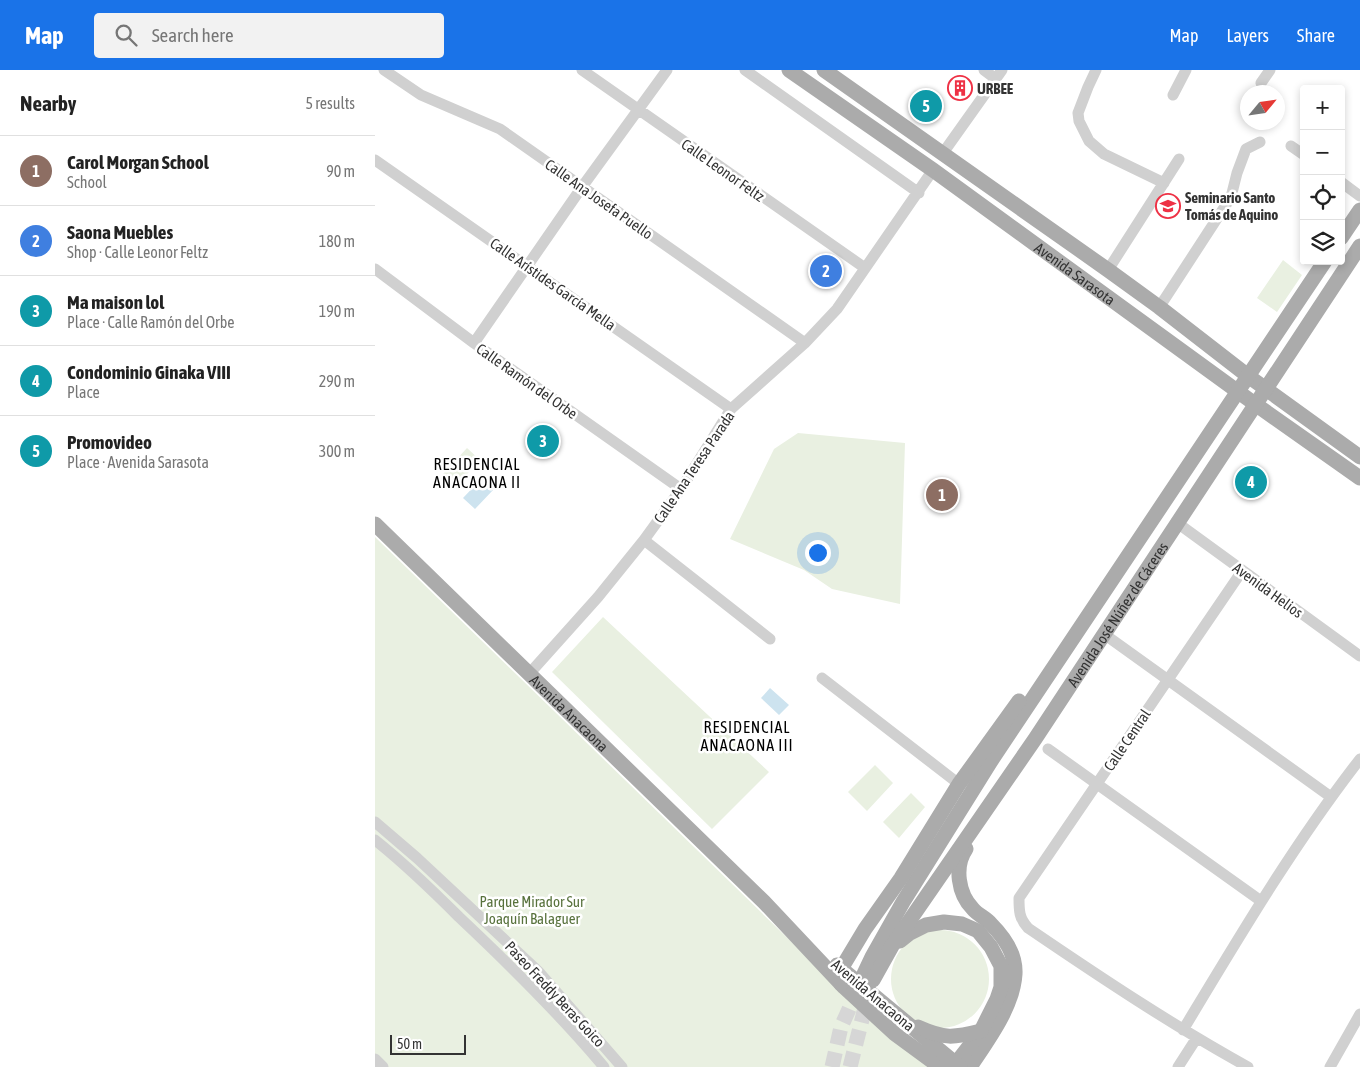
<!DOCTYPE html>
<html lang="en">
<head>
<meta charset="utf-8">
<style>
	body { margin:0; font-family:"Asap Condensed",sans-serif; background:#f2f2f2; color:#222 }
	.controls { position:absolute; right:15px; top:15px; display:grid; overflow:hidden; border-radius:5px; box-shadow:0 2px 8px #0003 }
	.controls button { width:45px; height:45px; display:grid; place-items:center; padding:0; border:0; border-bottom:1px solid #e0e0e0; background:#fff; color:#222; font:25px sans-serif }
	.compass { position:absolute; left:865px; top:15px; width:45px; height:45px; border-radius:50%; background:#fff; box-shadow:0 2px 8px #0003; rotate:61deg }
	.scale { position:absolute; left:15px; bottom:12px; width:76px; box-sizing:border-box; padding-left:5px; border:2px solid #333; border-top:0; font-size:14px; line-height:18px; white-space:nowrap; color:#333; -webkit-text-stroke:4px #fff; paint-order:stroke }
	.you { position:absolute; left:442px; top:482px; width:18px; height:18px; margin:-12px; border:4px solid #fff; border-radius:50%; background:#1a73e8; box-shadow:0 0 0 8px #1a73e833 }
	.badge { display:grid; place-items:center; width:32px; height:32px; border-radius:50%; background:#1a73e8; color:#fff; font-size:16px; font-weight:700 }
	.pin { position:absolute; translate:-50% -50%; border:2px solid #fff; box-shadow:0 1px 5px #0006 }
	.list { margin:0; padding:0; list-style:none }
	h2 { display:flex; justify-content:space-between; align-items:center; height:65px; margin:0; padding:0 20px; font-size:21px }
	h2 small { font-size:16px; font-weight:400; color:#767676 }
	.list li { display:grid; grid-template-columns:32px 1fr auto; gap:15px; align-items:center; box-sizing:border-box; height:70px; padding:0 20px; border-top:1px solid #e0e0e0 }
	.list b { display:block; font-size:19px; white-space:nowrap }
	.list p { margin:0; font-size:16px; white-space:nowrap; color:#767676 }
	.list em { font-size:16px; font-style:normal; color:#767676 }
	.icon { flex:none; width:28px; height:28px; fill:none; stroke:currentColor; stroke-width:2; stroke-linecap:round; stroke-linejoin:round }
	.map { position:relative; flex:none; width:985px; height:997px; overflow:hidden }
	header { display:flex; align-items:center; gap:30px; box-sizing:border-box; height:70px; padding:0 25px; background:#1a73e8; color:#fff }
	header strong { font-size:24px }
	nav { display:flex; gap:28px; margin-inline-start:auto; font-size:18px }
	.search { width:350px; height:45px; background:#f2f2f2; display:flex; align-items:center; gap:12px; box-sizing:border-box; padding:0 18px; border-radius:5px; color:#767676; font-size:19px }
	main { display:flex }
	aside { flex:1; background:#fff }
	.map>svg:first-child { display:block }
	.green { fill:#e9f0e1 }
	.water { fill:#cde3ef }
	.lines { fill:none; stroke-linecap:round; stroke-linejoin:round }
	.major-tunnel { stroke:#d6d6d6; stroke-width:15; stroke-dasharray:15 8; stroke-linecap:butt }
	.minor { stroke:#d0d0d0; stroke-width:11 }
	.major { stroke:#ababab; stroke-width:15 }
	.labels { text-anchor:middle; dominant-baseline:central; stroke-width:5; stroke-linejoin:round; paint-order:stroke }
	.poi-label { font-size:15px; font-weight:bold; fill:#333; stroke:#fff; text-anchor:start }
	.street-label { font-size:15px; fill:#333; stroke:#fff }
	.park-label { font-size:15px; fill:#58723d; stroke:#fff }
	.neighbourhood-label { font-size:16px; letter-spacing:1px; fill:#000; stroke:#fff }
</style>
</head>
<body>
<header>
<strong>Map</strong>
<div class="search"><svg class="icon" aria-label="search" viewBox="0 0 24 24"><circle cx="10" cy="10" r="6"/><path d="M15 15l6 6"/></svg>Search here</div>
<nav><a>Map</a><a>Layers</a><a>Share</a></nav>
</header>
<main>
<aside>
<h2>Nearby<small>5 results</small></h2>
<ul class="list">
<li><span class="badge" style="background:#8d6e63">1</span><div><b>Carol Morgan School</b><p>School</p></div><em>90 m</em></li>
<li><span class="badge" style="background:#3f7fe0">2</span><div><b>Saona Muebles</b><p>Shop · Calle Leonor Feltz</p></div><em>180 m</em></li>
<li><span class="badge" style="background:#0f9aa8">3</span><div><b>Ma maison lol</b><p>Place · Calle Ramón del Orbe</p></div><em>190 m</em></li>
<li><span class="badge" style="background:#0f9aa8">4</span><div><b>Condominio Ginaka VIII</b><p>Place</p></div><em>290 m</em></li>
<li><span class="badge" style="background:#0f9aa8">5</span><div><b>Promovideo</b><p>Place · Avenida Sarasota</p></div><em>300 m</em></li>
</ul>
</aside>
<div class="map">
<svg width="985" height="997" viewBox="0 0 985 997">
	<rect width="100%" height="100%" fill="#fff"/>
	<path class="green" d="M908,190L927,205L902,242L882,228Z
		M423,363L530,373L525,534L457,519L429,500L355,469L399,379Z
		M92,378L105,390L80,417L67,405Z
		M0,467L499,952L557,997H12L0,985Z
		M228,547L394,702L337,759L177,602Z
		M500,695L518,713L492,741L473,722Z
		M536,723L550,737L524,768L508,752Z
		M516 909a49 49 0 1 1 98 0a49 49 0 1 1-98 0Z"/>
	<path class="water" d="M107,408L119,419L100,439L88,428Z
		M395,618L414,635L404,645L386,628Z"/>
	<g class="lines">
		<path class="major-tunnel" d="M457,997L466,957L484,917
			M475,997L493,926"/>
		<path class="minor" d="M9,0L46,25L125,59L430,273
			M207,0L490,198
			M370,0L544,123
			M609,0L621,9
			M721,0L713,17L703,43L704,51L714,71L729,84L789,113
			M886,13L895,0
			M798,25L811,0
			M916,76L929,85
			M568,83L627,0
			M0,90L356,339
			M966,112L985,126
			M0,199L99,273L306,419
			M733,200L804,89
			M784,237L789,230L856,127L862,103L871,79L885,72
			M99,273L207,117L292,0
			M801,452L985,586
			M269,470L395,569
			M867,501L644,828C644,841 644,848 653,858C725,907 797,955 873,997
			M729,564L956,727
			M154,604L223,527L269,470L306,419L356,339L430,273L462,239L558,100
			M447,608L584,714
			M673,679L886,831
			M0,752L42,788L164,902L247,997
			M0,770C30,794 57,820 84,847C135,895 184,943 229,997
			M808,960C864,867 919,774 985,689
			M0,989L8,997
			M803,997L821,969
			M955,997L985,944"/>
		<g class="major">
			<path id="s1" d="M414,0L558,100L880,334L985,408"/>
			<path d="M449,0L733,200L784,237L873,306L985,387"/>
			<path d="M966,168L985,140"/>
			<path id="s2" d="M0,454L389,832L469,917L520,964L565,997"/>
			<path d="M591,779C579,796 583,824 598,839C603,845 611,848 616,854C629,867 641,885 640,904C638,937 613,970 595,997"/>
			<path d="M525,871L535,863L551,855L569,852L587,854L603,861L616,877L626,896V917L622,929L606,961L578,997"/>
			<path d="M462,895L585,997"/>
			<path d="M488,906L497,887L528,832L616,691L950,191"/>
			<path id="s3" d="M498,910L517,876L660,669L985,176"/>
			<path d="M466,914V899L490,859L526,808L584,714L644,631"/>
			<path d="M543,957C570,969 578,968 606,961"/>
		</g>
	</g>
	<defs>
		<symbol id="building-ring" viewBox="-11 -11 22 22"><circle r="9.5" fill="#fff" stroke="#ee3145" stroke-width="1.5"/><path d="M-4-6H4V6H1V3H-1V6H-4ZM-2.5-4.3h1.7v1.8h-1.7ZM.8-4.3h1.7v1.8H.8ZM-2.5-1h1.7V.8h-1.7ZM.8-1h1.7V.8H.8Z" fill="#ee3145"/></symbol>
		<symbol id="university-ring" viewBox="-11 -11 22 22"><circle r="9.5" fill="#fff" stroke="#ee3145" stroke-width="1.5"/><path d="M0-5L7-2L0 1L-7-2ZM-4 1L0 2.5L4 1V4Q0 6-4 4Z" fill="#ee3145"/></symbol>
	</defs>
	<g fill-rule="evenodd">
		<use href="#building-ring" x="571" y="4" width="28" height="28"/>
		<use href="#university-ring" x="779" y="122" width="28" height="28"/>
	</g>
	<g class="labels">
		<g class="poi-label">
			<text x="602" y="18">URBEE</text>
			<text x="810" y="127">Seminario Santo<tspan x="810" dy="17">Tomás de Aquino</tspan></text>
		</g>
		<g class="street-label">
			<text transform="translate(348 100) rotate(35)">Calle Leonor Feltz</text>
			<text transform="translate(224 129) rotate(35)">Calle Ana Josefa Puello</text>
			<text stroke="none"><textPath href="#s1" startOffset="351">Avenida Sarasota</textPath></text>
			<text transform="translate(178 214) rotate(35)">Calle Arístides García Mella</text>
			<text transform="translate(152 311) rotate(35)">Calle Ramón del Orbe</text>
			<text transform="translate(319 397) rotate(-56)">Calle Ana Teresa Parada</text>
			<text transform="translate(893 520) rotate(36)">Avenida Helios</text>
			<text stroke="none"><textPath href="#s3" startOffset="440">Avenida José Núñez de Cáceres</textPath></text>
			<text stroke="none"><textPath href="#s2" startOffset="271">Avenida Anacaona</textPath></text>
			<text transform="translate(752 670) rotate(-56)">Calle Central</text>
			<text transform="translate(180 924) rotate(47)">Paseo Freddy Beras Goico</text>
			<text transform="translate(498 925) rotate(40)">Avenida Anacaona</text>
		</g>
		<g class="park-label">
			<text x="157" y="831">Parque Mirador Sur<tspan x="157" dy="17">Joaquín Balaguer</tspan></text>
		</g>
		<g class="neighbourhood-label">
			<text x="102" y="394">RESIDENCIAL<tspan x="102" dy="18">ANACAONA II</tspan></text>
			<text x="372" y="657">RESIDENCIAL<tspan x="372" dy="18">ANACAONA III</tspan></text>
		</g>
	</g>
</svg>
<div class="controls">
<button>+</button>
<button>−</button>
<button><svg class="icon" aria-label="locate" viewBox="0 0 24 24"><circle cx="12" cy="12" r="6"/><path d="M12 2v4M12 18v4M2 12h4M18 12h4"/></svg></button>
<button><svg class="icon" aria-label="layers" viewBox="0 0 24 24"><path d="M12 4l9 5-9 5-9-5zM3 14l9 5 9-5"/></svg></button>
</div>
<svg class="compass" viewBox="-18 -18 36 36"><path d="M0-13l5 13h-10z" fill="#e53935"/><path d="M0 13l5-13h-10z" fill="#767676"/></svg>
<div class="scale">50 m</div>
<div class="you"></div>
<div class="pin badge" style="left:567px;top:425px;background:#8d6e63">1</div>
<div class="pin badge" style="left:451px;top:201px;background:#3f7fe0">2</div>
<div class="pin badge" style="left:168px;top:371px;background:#0f9aa8">3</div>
<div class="pin badge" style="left:876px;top:412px;background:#0f9aa8">4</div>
<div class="pin badge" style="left:551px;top:36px;background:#0f9aa8">5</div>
</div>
</main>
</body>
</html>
